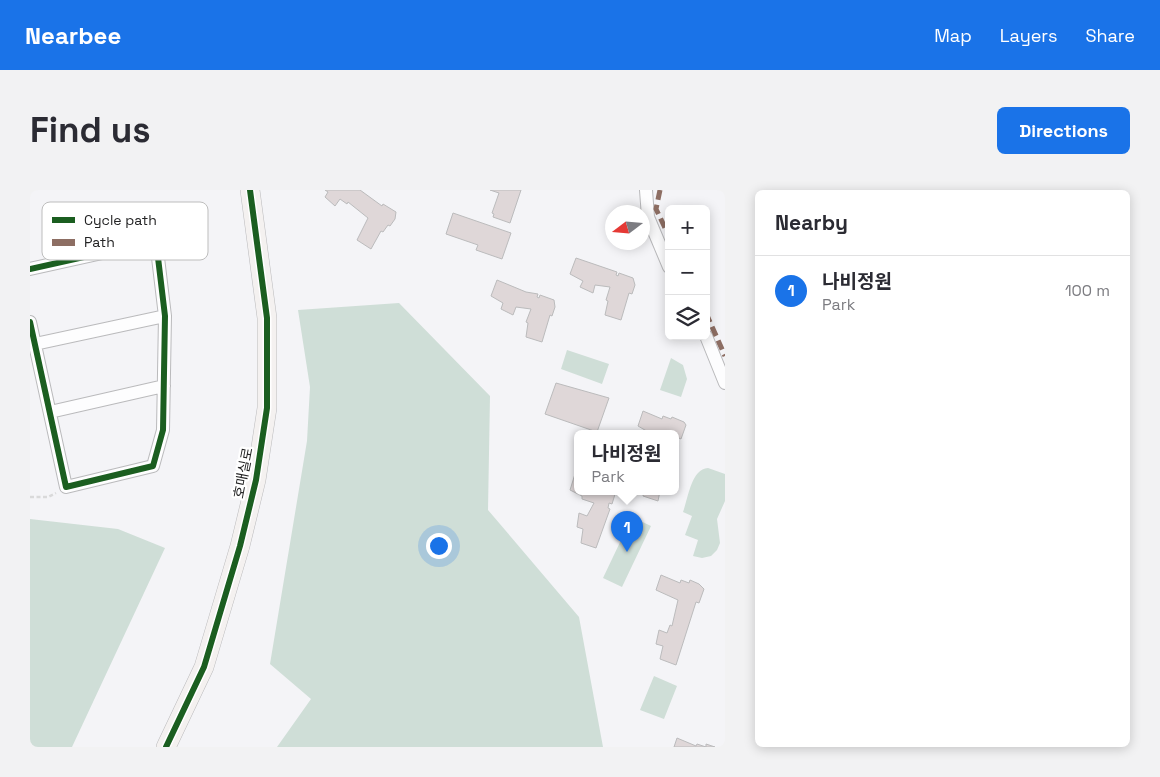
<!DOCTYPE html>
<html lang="en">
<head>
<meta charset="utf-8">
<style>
	body { margin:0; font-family:"Space Grotesk","Noto Sans KR",sans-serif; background:#f2f2f3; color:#2b2b33 }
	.controls { position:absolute; right:15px; top:15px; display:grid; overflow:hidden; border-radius:8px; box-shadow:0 2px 12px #0003 }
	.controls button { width:45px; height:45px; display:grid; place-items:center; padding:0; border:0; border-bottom:1px solid #e1e1e2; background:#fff; color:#2b2b33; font:25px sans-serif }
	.compass { position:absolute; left:575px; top:15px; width:45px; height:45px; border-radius:50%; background:#fff; box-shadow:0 2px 12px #0003; rotate:254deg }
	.you { position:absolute; left:408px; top:355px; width:18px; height:18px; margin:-12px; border:4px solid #fff; border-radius:50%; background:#1a73e8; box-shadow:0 0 0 8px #1a73e833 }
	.badge { display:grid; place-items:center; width:32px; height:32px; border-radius:50%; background:#1a73e8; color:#fff; font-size:16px; font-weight:700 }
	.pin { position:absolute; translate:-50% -41px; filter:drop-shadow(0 1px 2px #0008) }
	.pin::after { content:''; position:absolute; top:26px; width:18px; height:15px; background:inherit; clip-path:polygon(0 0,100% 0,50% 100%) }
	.popup { position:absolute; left:544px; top:240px; width:105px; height:65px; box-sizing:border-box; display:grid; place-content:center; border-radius:8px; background:#fff; filter:drop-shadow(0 1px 4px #0005); font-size:16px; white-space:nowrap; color:#7c7c81 }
	.popup b { font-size:19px; color:#2b2b33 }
	.popup::after { content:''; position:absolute; left:50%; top:100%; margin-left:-10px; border:10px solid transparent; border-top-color:#fff }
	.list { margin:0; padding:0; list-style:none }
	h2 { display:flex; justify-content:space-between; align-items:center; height:65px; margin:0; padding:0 20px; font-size:21px }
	h2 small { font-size:16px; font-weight:400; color:#7c7c81 }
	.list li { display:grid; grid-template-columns:32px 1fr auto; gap:15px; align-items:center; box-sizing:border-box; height:70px; padding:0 20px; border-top:1px solid #e1e1e2 }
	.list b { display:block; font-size:19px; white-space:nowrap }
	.list p { margin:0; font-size:16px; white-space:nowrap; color:#7c7c81 }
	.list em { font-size:16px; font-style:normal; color:#7c7c81 }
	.icon { flex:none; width:28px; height:28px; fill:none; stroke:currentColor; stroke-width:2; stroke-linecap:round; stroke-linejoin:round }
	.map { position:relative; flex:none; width:695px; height:557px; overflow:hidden; border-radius:8px }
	header { display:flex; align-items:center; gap:30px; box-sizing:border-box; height:70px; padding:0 25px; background:#1a73e8; color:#fff }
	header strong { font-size:24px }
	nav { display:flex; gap:28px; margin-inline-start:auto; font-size:18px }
	.intro { display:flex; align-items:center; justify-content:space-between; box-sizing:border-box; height:120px; padding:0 30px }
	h1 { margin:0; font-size:35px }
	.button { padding:12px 22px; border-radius:8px; background:#1a73e8; color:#fff; font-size:18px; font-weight:700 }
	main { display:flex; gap:30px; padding:0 30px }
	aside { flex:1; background:#fff; border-radius:8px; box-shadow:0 2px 12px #0003 }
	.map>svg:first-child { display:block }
	.green { fill:#cfded7 }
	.building { fill:#dfd7d8; stroke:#bbbbbc }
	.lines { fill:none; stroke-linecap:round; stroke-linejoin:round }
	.street-casing { stroke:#bababc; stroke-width:14 }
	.secondary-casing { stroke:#bababc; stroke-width:20 }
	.path { stroke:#d9d9da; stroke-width:2.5; stroke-dasharray:4 2.5; stroke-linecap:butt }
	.street { stroke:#fdfdfe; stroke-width:12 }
	.secondary { stroke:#f4f1f0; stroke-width:19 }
	.quiet { stroke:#8d6e63; stroke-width:5; stroke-dasharray:10 5; stroke-linecap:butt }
	.cycleway-casing { stroke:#fff; stroke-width:9 }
	.cycleway { stroke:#1b5e20; stroke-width:6 }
	.labels { text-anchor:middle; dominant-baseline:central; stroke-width:4.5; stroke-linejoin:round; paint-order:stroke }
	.street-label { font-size:14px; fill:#232324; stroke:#fff }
	.key { fill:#fff; stroke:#bdbdbd; stroke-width:1 }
	.key-label { font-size:14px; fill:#232324 }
</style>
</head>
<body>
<header>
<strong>Nearbee</strong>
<nav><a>Map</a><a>Layers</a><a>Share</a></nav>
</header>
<div class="intro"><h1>Find us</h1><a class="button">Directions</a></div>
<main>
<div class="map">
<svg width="695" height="557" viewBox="0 0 695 557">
	<rect width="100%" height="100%" fill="#f4f4f7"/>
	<path class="green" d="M369,113L460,206L458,320L549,427L573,557H247L281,509L240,474L277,251L280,197L268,120Z
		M537,160L579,174L572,194L531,179Z
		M641,168L653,175L657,189L651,207L630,200Z
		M678,278L695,284V311L687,329L690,353L687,360L681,366L672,368L663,366L668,350L655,345L662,326L653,322C658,309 661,279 678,278Z
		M602,327L621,336L592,397L573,388Z
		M0,329L88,339L135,358L42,557H0Z
		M624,486L647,496L634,529L610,520Z"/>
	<path class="building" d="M295,0H330L352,16L353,14L366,22L365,29L360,36L358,35L353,42L351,41L341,59L327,50L338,28L318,12L317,14L310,9L305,16L295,7L298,2Z
		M460,0H491L480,33L463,27L464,24L462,23L469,3Z
		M423,23L481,43L472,69L446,60L448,55L416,44Z
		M546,68L587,82L586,85L588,86L589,83L603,88L605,95L602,104L599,103L591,130L575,125L578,111L576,110L580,97L565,95L563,103L550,97L553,91L540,84Z
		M467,90L496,102L508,104L507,107L509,108L510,105L524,110L525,117L522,126L520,125L512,152L496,147L498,133L496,132L501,119L486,117L483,125L471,119L473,113L461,106Z
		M526,193L579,208L567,242L515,224Z
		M613,221L632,229L633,226L641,229L642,227L654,232L656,235L651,249L649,248L646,256V243H620L608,236Z
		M545,284L548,285V301H586L582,314L579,313L578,318L580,319L566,358L551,353L553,339L547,337L549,323L557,326L564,313L552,309V306L540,300Z
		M614,301H630L628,311L613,306Z
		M631,385L650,393L651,390L659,393L660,390L669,394L674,399L669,413L666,412L646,475L630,469L633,456L626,454L629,440L637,443L640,435L642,436L648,410L626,400Z
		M647,548L666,556L667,554L676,557V554L685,557H644Z"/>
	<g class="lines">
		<defs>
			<path id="street" d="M616,0L618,27L639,77
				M0,79L126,51L135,126L133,240L123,276L36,297L0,132
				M676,146L695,193
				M5,154L135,126
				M20,222L134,196"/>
			<path id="secondary" d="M136,557L174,477L210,356L226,290L237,218V128L220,0"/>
		</defs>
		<use href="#street" class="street-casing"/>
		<use href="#secondary" class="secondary-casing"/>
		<path class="path" d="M0,307H18L26,303"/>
		<use href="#street" class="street"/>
		<use href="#secondary" class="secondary"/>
		<path class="quiet" d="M630,0L626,19L639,46
			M676,123L695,166"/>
		<defs>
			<path id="cycleway" d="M0,79L126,51L135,126L133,240L123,276L36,297L0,132
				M136,557L174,477L210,356L226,290L237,218V128L220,0"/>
		</defs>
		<use href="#cycleway" class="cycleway-casing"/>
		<use href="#cycleway" class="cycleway"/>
	</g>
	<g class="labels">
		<g class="street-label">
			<text transform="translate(213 283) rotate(-79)">호매실로</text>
		</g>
	</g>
	<rect x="12" y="12" width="166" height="58" rx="8" class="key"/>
	<rect x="22" y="27" width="23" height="6" fill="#1b5e20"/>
	<rect x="22" y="49" width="23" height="7" fill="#8d6e63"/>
	<g class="key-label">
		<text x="54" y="35">Cycle path</text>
		<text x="54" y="57">Path</text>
	</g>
</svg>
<div class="controls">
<button>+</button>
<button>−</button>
<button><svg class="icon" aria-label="layers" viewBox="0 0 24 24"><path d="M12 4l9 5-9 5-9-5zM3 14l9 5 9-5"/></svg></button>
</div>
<svg class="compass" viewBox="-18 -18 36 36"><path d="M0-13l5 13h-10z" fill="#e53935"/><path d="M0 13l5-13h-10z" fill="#7c7c81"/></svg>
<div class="you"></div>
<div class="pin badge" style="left:597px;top:362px">1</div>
<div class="popup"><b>나비정원</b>Park</div>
</div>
<aside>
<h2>Nearby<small></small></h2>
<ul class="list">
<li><span class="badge">1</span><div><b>나비정원</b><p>Park</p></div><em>100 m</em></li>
</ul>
</aside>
</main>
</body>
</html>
